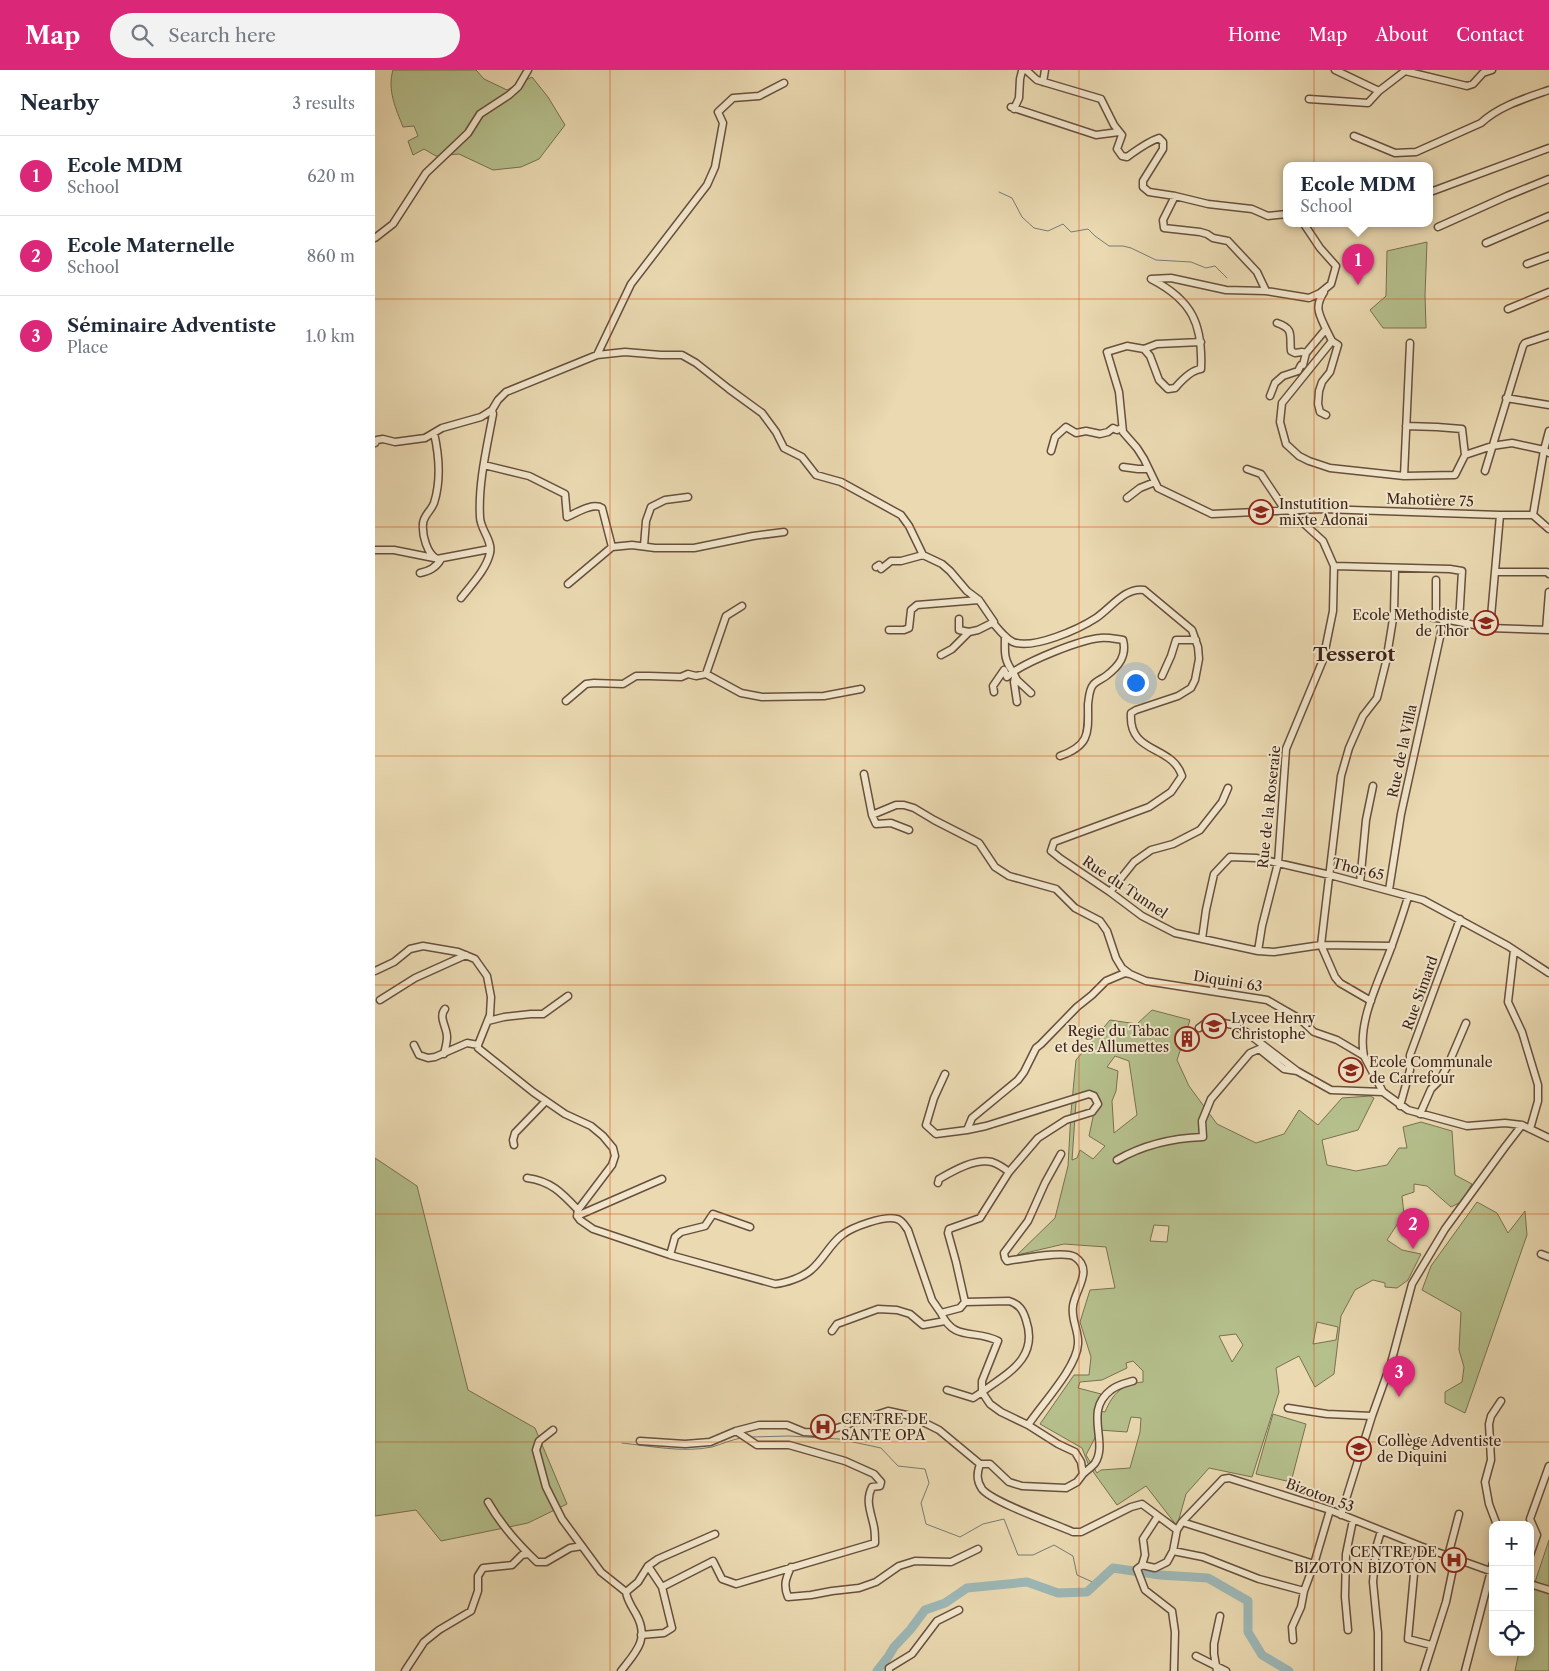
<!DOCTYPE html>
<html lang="en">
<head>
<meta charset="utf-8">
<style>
	body { margin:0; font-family:"Libre Caslon Text",serif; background:#f2f2f3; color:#1f2937 }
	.controls { position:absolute; right:15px; bottom:15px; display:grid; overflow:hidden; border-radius:10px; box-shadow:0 2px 8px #0003 }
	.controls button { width:45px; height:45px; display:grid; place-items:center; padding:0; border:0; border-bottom:1px solid #e0e1e3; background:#fff; color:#1f2937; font:25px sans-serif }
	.you { position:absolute; left:760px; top:612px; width:18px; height:18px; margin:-12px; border:4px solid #fff; border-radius:50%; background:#1a73e8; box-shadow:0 0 0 8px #1a73e833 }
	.badge { display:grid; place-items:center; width:32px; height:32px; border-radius:50%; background:#db2777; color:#fff; font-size:16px; font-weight:700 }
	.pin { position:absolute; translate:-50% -41px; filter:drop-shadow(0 1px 2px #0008) }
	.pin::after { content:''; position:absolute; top:26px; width:18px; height:15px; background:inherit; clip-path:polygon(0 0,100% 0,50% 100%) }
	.popup { position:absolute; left:908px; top:92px; width:150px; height:65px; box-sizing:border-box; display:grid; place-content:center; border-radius:10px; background:#fff; filter:drop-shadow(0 1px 4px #0005); font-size:16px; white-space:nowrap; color:#747a83 }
	.popup b { font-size:19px; color:#1f2937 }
	.popup::after { content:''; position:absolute; left:50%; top:100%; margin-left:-10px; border:10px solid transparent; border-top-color:#fff }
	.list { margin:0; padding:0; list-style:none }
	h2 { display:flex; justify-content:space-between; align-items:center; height:65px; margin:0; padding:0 20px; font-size:21px }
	h2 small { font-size:16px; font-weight:400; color:#747a83 }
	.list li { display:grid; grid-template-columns:32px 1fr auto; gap:15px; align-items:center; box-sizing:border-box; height:80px; padding:0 20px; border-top:1px solid #e0e1e3 }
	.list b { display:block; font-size:19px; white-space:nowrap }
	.list p { margin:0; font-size:16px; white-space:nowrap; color:#747a83 }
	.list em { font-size:16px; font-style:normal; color:#747a83 }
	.icon { flex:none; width:28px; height:28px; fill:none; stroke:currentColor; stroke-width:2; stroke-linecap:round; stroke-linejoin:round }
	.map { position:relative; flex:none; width:1174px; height:1601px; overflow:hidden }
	header { display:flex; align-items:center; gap:30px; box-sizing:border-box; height:70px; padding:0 25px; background:#db2777; color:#fff }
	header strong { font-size:24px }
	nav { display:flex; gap:28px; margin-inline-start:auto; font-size:18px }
	.search { width:350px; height:45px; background:#f2f2f3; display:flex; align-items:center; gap:12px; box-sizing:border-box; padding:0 18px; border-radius:28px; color:#747a83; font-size:19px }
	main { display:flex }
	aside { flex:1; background:#fff }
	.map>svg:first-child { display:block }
	.green { fill:#b5c08d; stroke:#797052; fill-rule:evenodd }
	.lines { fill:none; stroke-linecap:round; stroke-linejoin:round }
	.stream { stroke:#767b76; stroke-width:1 }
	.river { stroke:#9cb7b6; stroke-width:9 }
	.minor-casing { stroke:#684f3d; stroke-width:9 }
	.minor { stroke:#f1e6cc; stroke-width:6 }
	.grid { fill:none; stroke:#ce510e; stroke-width:1; stroke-opacity:0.55 }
	.labels { text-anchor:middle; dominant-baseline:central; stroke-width:4; stroke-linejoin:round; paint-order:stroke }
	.street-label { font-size:14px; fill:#3d2116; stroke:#f1e6cc }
	.poi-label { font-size:14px; fill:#3d2116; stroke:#f1e6cc; text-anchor:start }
	.district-label { font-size:19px; font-weight:bold; fill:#3d2116; stroke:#f1e6cc }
</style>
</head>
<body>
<header>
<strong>Map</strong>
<div class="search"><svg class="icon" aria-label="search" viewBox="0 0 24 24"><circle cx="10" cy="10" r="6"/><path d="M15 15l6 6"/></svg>Search here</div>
<nav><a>Home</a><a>Map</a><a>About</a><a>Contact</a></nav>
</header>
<main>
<aside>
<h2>Nearby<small>3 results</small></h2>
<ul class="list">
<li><span class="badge">1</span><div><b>Ecole MDM</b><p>School</p></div><em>620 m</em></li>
<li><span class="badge">2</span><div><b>Ecole Maternelle</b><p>School</p></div><em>860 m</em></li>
<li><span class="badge">3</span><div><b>Séminaire Adventiste</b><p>Place</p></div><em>1.0 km</em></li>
</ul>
</aside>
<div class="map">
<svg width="1174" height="1601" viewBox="0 0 1174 1601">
	<rect width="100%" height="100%" fill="#ead9b1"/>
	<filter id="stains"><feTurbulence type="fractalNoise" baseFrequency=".004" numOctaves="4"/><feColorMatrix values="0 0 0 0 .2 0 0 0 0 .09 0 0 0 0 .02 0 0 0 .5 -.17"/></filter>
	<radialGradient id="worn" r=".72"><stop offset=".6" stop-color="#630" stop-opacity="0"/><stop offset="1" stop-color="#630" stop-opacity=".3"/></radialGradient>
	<path class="green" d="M18,0H101L109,9L132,20L157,7L173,27L190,55L164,89L146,97L118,100L84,84L61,86L49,79L38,85L33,71L43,66L39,56L28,57C21,39 12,20 18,0Z
		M1052,172L1050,225L1051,258H1008L995,240L1011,226L1012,181Z
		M777,940L815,950L802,990L814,1016L842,1054L881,1073L909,1064L924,1040L943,1055L967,1028L995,1026L999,1028L983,1060L947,1070L952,1095L981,1101L1012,1095L1024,1078H1032L1028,1057L1046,1052L1077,1061L1080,1105L1097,1114L1086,1132L1076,1137L1052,1116L1039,1114V1122L1027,1126L1029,1144L1012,1170L1027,1180L1046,1184L1033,1210L1022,1218L1010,1217V1213L998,1210L980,1220L966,1246L959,1304L940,1317L924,1286L901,1298L904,1322L877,1407L834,1398L811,1424L802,1456L771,1416L742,1435L714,1396L707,1378L665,1354L699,1305H714L716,1287L705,1252L715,1220L740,1218L731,1177L689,1174L642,1185L680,1148L693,1096L696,1042L701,990L735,950L762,954ZM740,986L754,991L762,1045L739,1063L737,1031L741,1021L743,1001L732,997ZM712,1026L721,1033L714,1066L730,1076L718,1089L705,1080L702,1088L697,1090L701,1032ZM779,1155L794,1156L792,1172L775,1171ZM942,1252L963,1257L961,1270L938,1274ZM861,1264L868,1275L857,1292L844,1266ZM758,1291L768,1301V1312C747,1314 738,1323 730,1342L723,1341L726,1324L703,1318L705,1312L727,1310L752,1298L751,1293ZM756,1347L766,1348L765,1362L755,1398L726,1400L722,1403L711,1385L724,1360L752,1362Z
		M0,1088L42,1116L93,1320L160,1358L192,1434L153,1453L66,1471L41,1440L0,1446Z
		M1102,1132L1122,1143L1133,1163L1150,1141L1152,1165L1090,1343L1070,1333V1322L1087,1312L1089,1297L1084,1280L1086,1242L1047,1220L1056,1196Z
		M898,1344L931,1354L916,1412L881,1404Z
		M1174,1470V1601H1140L1144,1582H1155V1533L1160,1512Z"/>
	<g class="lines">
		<path class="stream" d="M624,122L637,128L647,147L659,158L673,161L688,154L696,162L713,159L720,166L734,176H748L756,178L781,190L816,192L831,198L840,196L852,208
			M376,1367L414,1366L464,1369L506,1378L523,1396L550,1399L554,1413L546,1433L551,1454L585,1467L608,1454L629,1449L643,1485H658L679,1475L698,1486L702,1505L722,1514
			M247,1373C275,1376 308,1383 337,1377C347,1374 356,1370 366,1368"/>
		<path class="river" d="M502,1601L513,1587L519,1577L535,1560L550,1540L570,1533L592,1518L652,1512L683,1523L712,1522L738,1498L785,1505L833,1508L873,1531V1562L887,1585L914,1601"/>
		<defs>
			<path id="minor" d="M651,0L662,10L726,29L739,55L747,65L742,79L747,86L752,87C762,80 772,72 784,68L788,72V79L768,111V117L774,122L800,126L833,134L877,139L893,146L912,144
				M960,0L1004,21L1030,1L1092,16L1098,14L1108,3L1117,0
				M668,12L670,0
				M934,29L993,33L1004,21
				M636,37L721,65L744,62
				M639,39L644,28L645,9L647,1L650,0
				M979,66L1020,83L1041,82L1106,53C1124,36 1151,28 1174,20
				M1058,121L1174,78
				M800,126L788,150L789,158L825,162L832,164L838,168L853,171L882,202L891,221L851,220L796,208L776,209C817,230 828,254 826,299C816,300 806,311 800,318L793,319L784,310L775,286L769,279L752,276L732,282L744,322L748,362L762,378L769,389L783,418L837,444L947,439L1125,445H1158L1169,380L1174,361
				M1063,157L1132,126L1174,109
				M0,168L18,154L51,103L93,63L105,44L134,25L143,17L153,0
				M1111,173L1174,146
				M1152,194L1174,186
				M891,221L934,228L945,223L956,214L961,196L945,178L929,154
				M1133,239L1174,222
				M957,271L907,333L905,352L911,374L924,386L934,391L955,398L1029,406L1080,405L1090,385L1087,359L1062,357L1031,356
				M769,279L782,274L826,272
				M931,283L951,259C944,244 939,237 949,222
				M222,285L256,214L332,115L340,97L348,53L343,42L358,28L384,26L409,13
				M895,326L900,313L908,306L923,301L926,295H928L931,283L927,282L920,283L916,281C914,266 920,259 902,253
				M1131,328L1174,335
				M951,345L945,342L943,334L944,321L947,312L955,302L963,275L957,271L951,259
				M59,363C64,385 66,411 59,433C56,441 48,446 48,454C47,465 52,484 62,489L115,479
				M0,373L2,370L8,369L20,372L50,368L67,358L106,347L117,340L123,330L131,322L222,285L250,282L286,285H307L321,293L354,319L387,343L401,362L409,378L427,387L441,405L466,412L526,445L534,456L548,485L567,494L575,501L592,521L604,530L619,552V554C624,560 631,569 638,572C658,580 704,559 721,548C736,538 750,517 769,520L817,560L823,577L824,589L820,610L816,618L803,626L761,640L756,643C753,685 797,674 807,706L796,722L774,737L679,772L676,781L686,789L735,822L767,846L800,863L883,881L899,882L946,875L1017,876
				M676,381L680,367L691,357L701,363L711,361L725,364L733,362L738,358L742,360L747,358
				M1090,385L1117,376L1137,373L1169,380L1174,383
				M109,395L154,406L190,424L192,447C201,443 218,432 227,438L237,477L257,475L280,478H319L378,466L409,462
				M748,397L763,399H773
				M872,399L886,404L910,440
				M1110,401L1148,276L1150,273L1174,265
				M1029,406L1035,273
				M752,428L765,418L780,412
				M1158,445L1174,459
				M269,476L271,451L276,437L290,430L313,427
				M0,480H19L59,488
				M959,496L1075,499L1087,501L1084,552
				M501,497L504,495L506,499L516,491H526L548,485
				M1120,502H1172L1174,504
				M45,503C54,501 61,498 66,489
				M193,514L237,477
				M86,528C96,515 111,500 115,483C118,471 105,459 105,447C103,413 112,377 118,344L117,340
				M1019,543L1069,549L1115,558L1174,560
				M1061,548V510
				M584,549V560L594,562
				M1115,558L1125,445
				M514,560H529L534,558L536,540L542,535L604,530
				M1171,560L1174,522
				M630,566C630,581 628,589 638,602C656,590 704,570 725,568C733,567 740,569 748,570C752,586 744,596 731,606C727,609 721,611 718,615C714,620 714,628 713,634C713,662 716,675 685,686
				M566,585L577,579L594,562L603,560L619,552
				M331,604L351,546L367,536
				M787,606L796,586L801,570H821
				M640,607L639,612L642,632
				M619,622L618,616L629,600L632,607L638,602L642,610L656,623
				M191,631L211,614L219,613L248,614L261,606H274L306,607L313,604L321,606L331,604L366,623L387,627L449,626L486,619
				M489,704L497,745L501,754L516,753L534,760
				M497,745L521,735H529L539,738L559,750L604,773L620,797L634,806L681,819L700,838L725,851L732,861L741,888L747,898L755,904L771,911L892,930L925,949L939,962L962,970L989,986L1008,1022L1033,1040L1092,1056L1130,1053L1147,1055L1174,1068
				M985,813L991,750L998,716
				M1014,820L1026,744L1069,549
				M735,822L759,792L776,780L798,774L825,760L847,732L853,718
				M827,869L831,840L839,804L855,787L881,788L955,805L1048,830L1133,876L1174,903
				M1139,880L1133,932L1147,962L1163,1015V1031L1155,1059
				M883,881L887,856L903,793L911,679L948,590L958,541L959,496L948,471L914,440
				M0,901L19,892L35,879L48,876L83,882L100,889L112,906L116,927L115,945L103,975V978L158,1022L190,1044L216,1056L228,1066L238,1078L240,1086L237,1095L203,1140L202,1146L205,1150L218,1159L295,1185L400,1214C411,1213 428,1207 436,1200C448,1190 455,1174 467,1165C477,1157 510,1145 522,1149C527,1150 530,1156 533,1160L557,1230L566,1243L585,1238L590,1232L634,1231C644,1234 648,1240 651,1250C664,1288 633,1303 607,1322L615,1334L626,1342L653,1355L683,1374L700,1382L706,1392L708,1404L702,1412L691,1418L647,1416L634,1412L615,1394H605C602,1403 601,1410 607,1419C617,1432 680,1454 698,1462H706L756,1437L767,1434L802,1460
				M5,930L40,908L91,885
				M996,931L965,913L960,907L946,875L966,706L974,678L988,646L1002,628L1011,592L1019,543L1020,499
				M113,951L129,947L156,944H168L193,926
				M824,958L835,950L858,955L871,962L922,1001L956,1020L1008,1022
				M39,975L44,985L53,988L60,987L92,973L103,975
				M69,984C70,979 72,973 72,967C72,957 63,947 70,939
				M989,986C982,952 1004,911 1016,878C1022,861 1028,844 1033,827
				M570,1004L559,1028L551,1055L561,1064L592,1060L597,1048L643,1010L649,1002L661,978L666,974L702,937L717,925L731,911L750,903L755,904
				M1025,1036L1035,1000V985L1085,849
				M1045,1044L1056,1019L1064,1011L1073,995L1091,953
				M139,1075L138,1070L140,1063L171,1031
				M742,1090C768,1075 799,1068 828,1067L827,1051L836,1029L875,983L884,979L909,999L922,1001
				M152,1108C176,1111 187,1123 203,1140
				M563,1113L564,1109C578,1101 600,1088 617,1092C623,1094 629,1098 634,1102
				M202,1146L287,1109
				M1166,1184L1174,1187
				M295,1185L300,1167L306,1162L330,1156L338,1144L375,1157
				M590,1232L581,1192L573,1163L574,1159L605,1148L634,1102L663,1068L691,1050L717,1042L723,1034L719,1026L714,1024L611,1056L592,1060
				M566,1243C579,1272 600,1259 623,1271L607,1311V1322L598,1328L572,1320
				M457,1261L462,1254L503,1239L522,1240L535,1244L548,1255L570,1251
				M913,1338L952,1344L997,1346
				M653,1355C667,1334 702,1297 703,1274C704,1260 696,1251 698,1236C700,1220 719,1200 700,1187C690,1180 647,1189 632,1191L630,1188L629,1183L653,1151L670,1113L686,1084
				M178,1360L164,1371L161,1380L171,1417L187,1449L226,1502L251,1522
				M265,1371L310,1374L335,1372L361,1361L384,1355H412L429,1362L447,1363L513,1341L536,1346L564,1360L605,1394
				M708,1404C712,1400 717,1397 720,1393C734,1372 708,1341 736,1320C742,1315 751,1313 758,1311
				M113,1432C126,1455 143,1474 162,1492H171L195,1478L207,1476
				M966,1445L997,1346L1016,1293L1037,1214L1070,1159L1130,1077L1147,1055
				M783,1446L768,1469L770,1485L767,1495L780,1498L792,1492L798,1481L828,1487L884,1509L929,1521
				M807,1452L939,1494
				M1122,1455L1114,1434L1110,1412L1116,1390L1114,1354L1116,1346L1126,1331
				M1045,1476L1040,1493L1033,1569L1056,1575
				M798,1481L802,1460L807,1452L848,1409L854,1408L955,1440L1045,1476L1118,1502
				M1155,1485L1162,1465L1155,1449L1174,1396
				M1073,1486L1084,1444
				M767,1495L762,1499L770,1520L797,1541L800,1562L799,1601
				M273,1496L283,1489L340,1464
				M416,1497C411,1508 408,1515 413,1527L436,1525L457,1521L484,1518L501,1512L524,1496L540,1491L576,1492L603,1479
				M1155,1514L1174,1520
				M973,1560L970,1527L971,1484L978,1450
				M266,1565L289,1563L297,1558L287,1517
				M918,1570L917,1557L926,1537L929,1521L939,1494L955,1440
				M821,1586L851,1601
				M30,1601L49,1572L64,1560L96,1541L103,1521V1506L108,1498L137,1495L147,1485L153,1484
				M246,1601C261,1582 275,1569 261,1544C257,1537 252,1530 251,1522L263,1512L273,1496L287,1517L338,1491L347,1509L361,1514L500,1473C500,1467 500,1462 499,1457C496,1442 490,1431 497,1417L505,1416L506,1412L499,1404L470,1391L414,1375H382L361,1361
				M514,1601V1598L537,1584L562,1551L584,1540
				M842,1601L839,1584V1574L845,1546
				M1003,1601V1563L998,1512L1001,1478L1006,1461
				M1049,1601L1071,1532L1080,1489
				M1090,1601L1118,1493"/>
		</defs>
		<use href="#minor" class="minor-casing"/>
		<use href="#minor" class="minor"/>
	</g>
	<path class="grid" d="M235,0V1601M470,0V1601M704,0V1601M939,0V1601M0,229H1174M0,457H1174M0,686H1174M0,915H1174M0,1144H1174M0,1372H1174"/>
	<defs>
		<symbol id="school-ring" viewBox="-11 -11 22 22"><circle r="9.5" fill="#f1e6cc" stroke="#8f2418" stroke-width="1.5"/><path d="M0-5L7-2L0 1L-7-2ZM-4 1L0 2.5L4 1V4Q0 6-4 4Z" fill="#8f2418"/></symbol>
		<symbol id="building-ring" viewBox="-11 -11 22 22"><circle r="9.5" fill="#f1e6cc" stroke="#8f2418" stroke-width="1.5"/><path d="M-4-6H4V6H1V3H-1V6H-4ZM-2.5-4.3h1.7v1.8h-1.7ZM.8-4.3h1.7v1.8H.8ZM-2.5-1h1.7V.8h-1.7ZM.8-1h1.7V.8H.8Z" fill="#8f2418"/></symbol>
		<symbol id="hospital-ring" viewBox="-11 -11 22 22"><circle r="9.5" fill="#f1e6cc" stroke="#8f2418" stroke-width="1.5"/><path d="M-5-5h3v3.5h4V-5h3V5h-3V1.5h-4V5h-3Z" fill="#8f2418"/></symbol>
	</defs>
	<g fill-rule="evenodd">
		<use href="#school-ring" x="872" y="428" width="28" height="28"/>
		<use href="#school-ring" x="1097" y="539" width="28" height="28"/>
		<use href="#school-ring" x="825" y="942" width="28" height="28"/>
		<use href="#building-ring" x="798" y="955" width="28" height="28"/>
		<use href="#school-ring" x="962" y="986" width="28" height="28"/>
		<use href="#hospital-ring" x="434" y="1343" width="28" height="28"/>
		<use href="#school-ring" x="970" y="1365" width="28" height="28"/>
		<use href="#hospital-ring" x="1065" y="1476" width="28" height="28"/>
	</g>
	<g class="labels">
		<g class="street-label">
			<text transform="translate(1055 430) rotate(2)">Mahotière 75</text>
			<text transform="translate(1027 681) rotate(-78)">Rue de la Villa</text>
			<text transform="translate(894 737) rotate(-84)">Rue de la Roseraie</text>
			<text transform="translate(983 799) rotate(14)">Thor 65</text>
			<text transform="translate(750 817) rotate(34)">Rue du Tunnel</text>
			<text transform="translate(853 911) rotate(9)">Diquini 63</text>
			<text transform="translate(1045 923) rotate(-70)">Rue Simard</text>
			<text transform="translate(945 1425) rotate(20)">Bizoton 53</text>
		</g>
		<g class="poi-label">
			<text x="904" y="434">Instutition<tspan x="904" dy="16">mixte Adonai</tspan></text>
			<text x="1094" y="545" text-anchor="end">Ecole Methodiste<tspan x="1094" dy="16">de Thor</tspan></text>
			<text x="856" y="948">Lycee Henry<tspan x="856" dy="16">Christophe</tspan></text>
			<text x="794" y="961" text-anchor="end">Regie du Tabac<tspan x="794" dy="16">et des Allumettes</tspan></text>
			<text x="994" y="992">Ecole Communale<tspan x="994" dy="16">de Carrefour</tspan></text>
			<text x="466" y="1349">CENTRE DE<tspan x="466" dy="16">SANTE OPA</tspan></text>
			<text x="1002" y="1371">Collège Adventiste<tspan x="1002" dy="16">de Diquini</tspan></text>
			<text x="1062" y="1482" text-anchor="end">CENTRE DE<tspan x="1062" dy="16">BIZOTON BIZOTON</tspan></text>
		</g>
		<g class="district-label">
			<text x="979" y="584">Tesserot</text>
		</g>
	</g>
	<rect width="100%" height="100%" filter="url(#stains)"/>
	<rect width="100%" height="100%" fill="url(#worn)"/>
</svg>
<div class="controls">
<button>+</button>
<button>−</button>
<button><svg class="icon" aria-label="locate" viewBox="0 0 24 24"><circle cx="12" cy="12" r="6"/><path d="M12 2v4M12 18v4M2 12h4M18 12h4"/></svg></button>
</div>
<div class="you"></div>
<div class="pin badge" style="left:983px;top:215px">1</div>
<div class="popup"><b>Ecole MDM</b>School</div>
<div class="pin badge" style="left:1038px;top:1179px">2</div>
<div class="pin badge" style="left:1024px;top:1327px">3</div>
</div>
</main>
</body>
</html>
